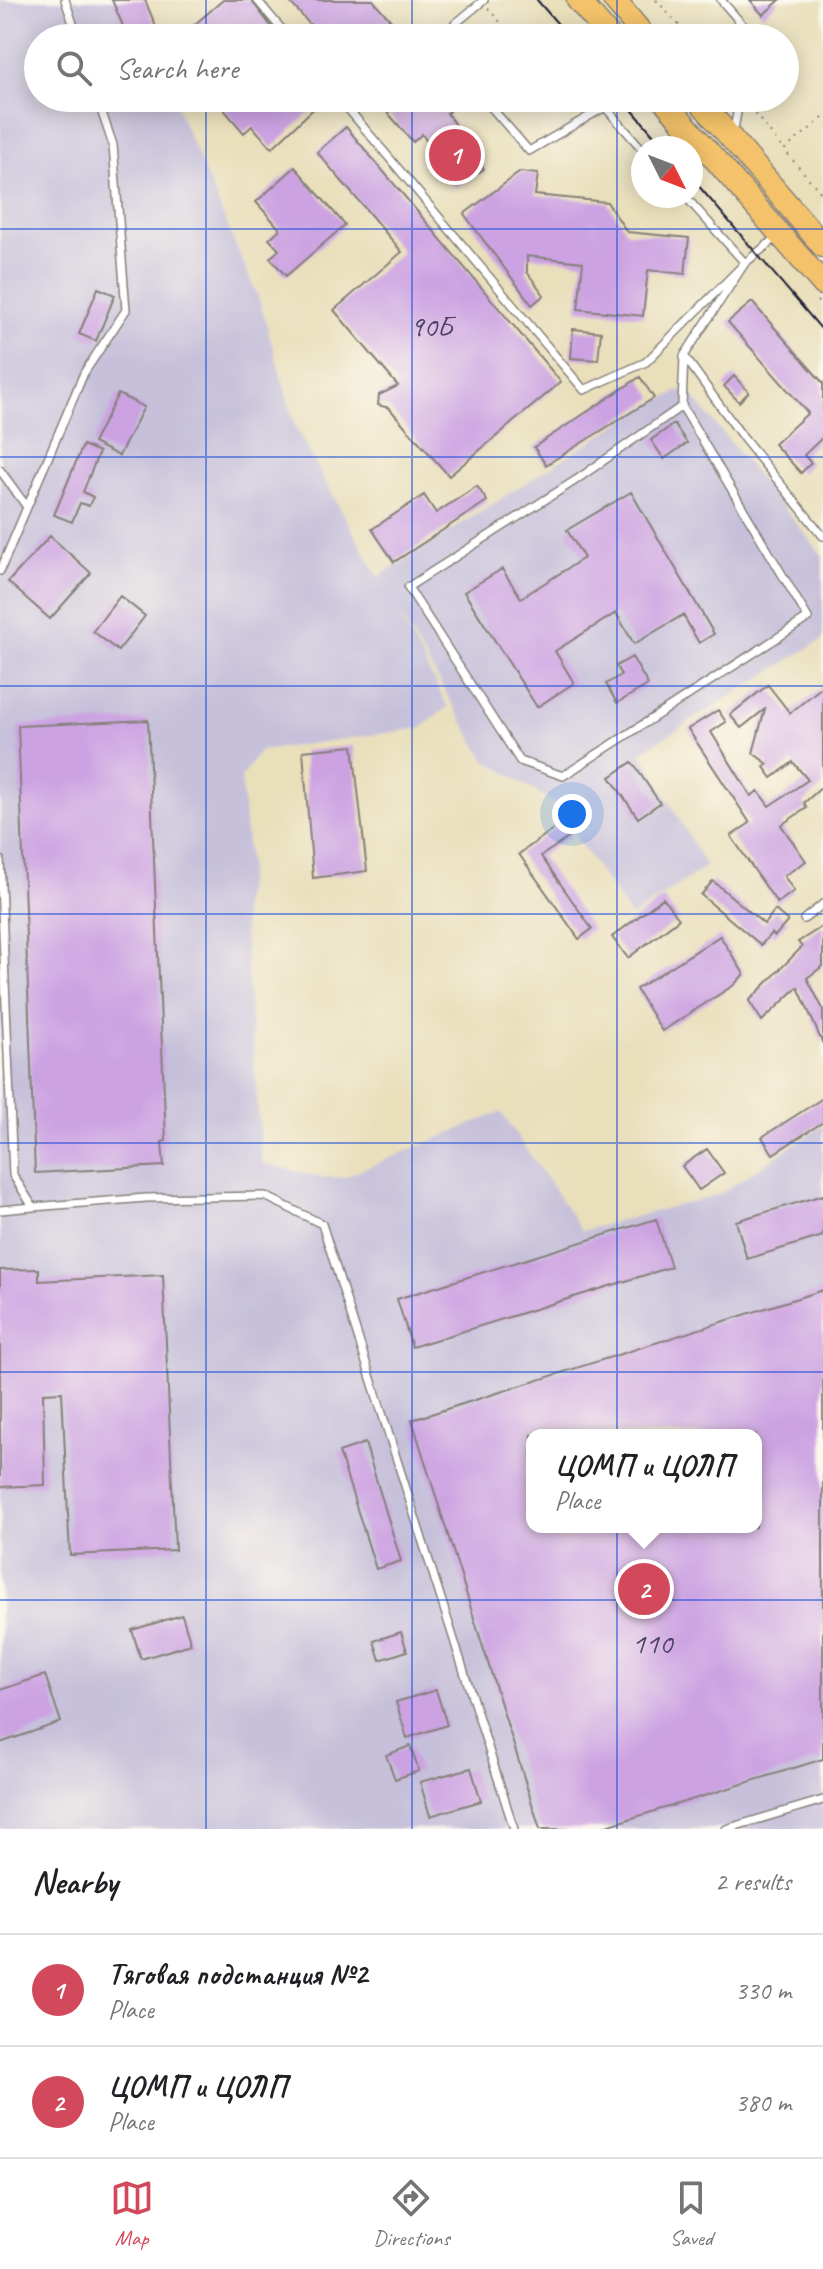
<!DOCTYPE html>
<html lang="en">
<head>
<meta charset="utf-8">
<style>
	body { margin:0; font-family:Caveat,sans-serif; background:#f2f2f2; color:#202124 }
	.compass { position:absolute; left:631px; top:136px; width:72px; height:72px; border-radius:50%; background:#fff; box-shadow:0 4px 20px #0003; rotate:132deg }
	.you { position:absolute; left:572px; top:814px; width:28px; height:28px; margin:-20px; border:6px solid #fff; border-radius:50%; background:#1a73e8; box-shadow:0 0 0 12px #1a73e833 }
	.badge { display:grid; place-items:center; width:52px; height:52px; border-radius:50%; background:#d1495b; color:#fff; font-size:26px; font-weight:700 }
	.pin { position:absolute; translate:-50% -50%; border:4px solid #fff; box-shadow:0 2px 8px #0006 }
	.popup { position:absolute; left:526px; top:1429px; width:236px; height:104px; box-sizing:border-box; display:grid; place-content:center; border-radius:16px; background:#fff; filter:drop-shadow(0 2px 6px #0005); font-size:26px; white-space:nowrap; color:#757577 }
	.popup b { font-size:30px; color:#202124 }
	.popup::after { content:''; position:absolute; left:50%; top:100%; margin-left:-16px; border:16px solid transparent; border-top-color:#fff }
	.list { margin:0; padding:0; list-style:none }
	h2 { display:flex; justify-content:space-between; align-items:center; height:104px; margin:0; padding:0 32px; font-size:34px }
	h2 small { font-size:26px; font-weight:400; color:#757577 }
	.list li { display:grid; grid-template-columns:52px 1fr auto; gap:24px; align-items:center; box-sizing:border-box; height:112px; padding:0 32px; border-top:2px solid #e0e0e0 }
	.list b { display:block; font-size:30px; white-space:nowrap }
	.list p { margin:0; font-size:26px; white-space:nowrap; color:#757577 }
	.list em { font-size:26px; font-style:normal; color:#757577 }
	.icon { flex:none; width:44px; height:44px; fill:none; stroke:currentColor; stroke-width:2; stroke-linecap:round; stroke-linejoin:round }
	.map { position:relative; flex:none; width:823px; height:1829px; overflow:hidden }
	.search { position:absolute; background:#fff; box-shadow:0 4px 20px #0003; left:24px; right:24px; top:24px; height:88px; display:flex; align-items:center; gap:20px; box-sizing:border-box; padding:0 28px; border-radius:44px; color:#757577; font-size:30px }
	.sheet { height:328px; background:#fff }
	nav { display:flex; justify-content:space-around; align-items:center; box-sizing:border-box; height:112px; border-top:2px solid #e0e0e0; background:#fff; font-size:22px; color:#757577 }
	nav a { display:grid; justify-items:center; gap:4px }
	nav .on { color:#d1495b }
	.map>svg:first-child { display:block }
	.industrial { fill:#c6c0da; fill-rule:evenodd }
	.building { fill:#cca2e2; fill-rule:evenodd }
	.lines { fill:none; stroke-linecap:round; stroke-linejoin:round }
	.service-casing { stroke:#86807b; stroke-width:10 }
	.primary-casing { stroke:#86807b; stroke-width:25 }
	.path { stroke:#86807b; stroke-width:2; stroke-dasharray:2 6; stroke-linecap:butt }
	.service { stroke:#fff; stroke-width:7 }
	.primary { stroke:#f3c26a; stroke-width:22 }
	.tram { stroke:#22223b; stroke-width:2 }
	.grid { fill:none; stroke:#1d4ed8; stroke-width:2; stroke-opacity:0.55 }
	.labels { text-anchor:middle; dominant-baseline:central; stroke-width:6; stroke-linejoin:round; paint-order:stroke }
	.number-label { font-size:30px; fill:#4c4265 }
</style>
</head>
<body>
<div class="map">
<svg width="823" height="1829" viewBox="0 0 823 1829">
	<rect width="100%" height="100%" fill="#fbf7ec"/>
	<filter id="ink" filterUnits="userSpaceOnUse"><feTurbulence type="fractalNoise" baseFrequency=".0125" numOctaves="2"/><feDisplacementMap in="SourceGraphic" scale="16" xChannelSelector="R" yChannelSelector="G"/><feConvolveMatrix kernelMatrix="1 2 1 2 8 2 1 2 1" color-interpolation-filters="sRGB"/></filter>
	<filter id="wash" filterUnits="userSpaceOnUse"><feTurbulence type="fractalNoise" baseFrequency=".006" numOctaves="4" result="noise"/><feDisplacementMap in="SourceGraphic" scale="32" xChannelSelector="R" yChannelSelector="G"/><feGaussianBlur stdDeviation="1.8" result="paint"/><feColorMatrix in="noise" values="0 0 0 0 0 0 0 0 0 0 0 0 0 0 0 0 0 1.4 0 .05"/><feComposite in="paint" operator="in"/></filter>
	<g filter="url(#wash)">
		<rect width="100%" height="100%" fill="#e9dfbb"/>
		<path class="industrial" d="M0,0H130L147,38H38V98H173L260,302L296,428L378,577L647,406L686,388L823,556V639L641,752L706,866L631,917L551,801L485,759L395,607L448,707L421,728L260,751L241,777L249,868L242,907L262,1163L324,1178L344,1177L501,1112L582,1231L720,1194L823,1125V1829H0ZM532,1435H756V1527H532Z"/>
		<g id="blocks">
			<path class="building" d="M112,0H145L159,34L149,38H128Z
				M223,0H251L280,38H179Z
				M288,0H373L406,38H322Z
				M750,0H780L763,15Z
				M214,98H325L272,148L252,126L244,133Z
				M375,98H465L447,113L484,169L456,187L422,134L413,142Z
				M346,127L561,382L449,476L389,408L378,405L379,395L398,386L334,310L402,252L317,152Z
				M295,167L345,225L286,276L270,258L279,250L269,239L280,229L256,202Z
				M520,172L538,174L535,195L607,202L627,232L689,238L685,274L648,270L643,316L578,309L583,262L527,256V272L544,295L532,305L464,214Z
				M98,288L115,295L96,341L79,334Z
				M752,302L823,383V437L804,455L811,463L801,473L774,444L808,413L728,322Z
				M573,329L601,332L598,360L571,358Z
				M734,376L749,392L739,402L724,386Z
				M640,377L654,398L546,465L534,447Z
				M118,394L144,407L119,456L93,443Z
				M674,424L687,443L664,459L651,440Z
				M83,445L99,452L83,492L93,497L89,506L80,503L72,522L54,515Z
				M477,486L487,501L394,562L372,529L424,495L436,513Z
				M631,492L714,634L699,643L683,615L634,644L616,613L555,651L574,683L537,707L464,592L502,569L521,598L584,558L567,530Z
				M50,536L91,573L50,619L8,582Z
				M120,596L145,616L118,651L93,631Z
				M632,657L648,685L617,703L606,684L621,675L616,666Z
				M768,685L790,713L823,686V786L804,803L807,808L781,825L806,861L784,876L794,891L777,903L731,836L750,823L688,729L718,710L726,722L711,732L751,796L758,791L769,806L808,780L793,762L772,778L764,767L768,764L753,753L765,709L741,728L730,715Z
				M148,720L166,1141L162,1142L164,1166L35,1173L18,726Z
				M353,746L367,871L313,878L303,751Z
				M632,762L660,803L638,818L610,777Z
				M562,823L571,836L541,856L592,929L579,939L519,854Z
				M713,881L764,924L775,910L788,921L775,936L771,933L761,945L701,895Z
				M663,898L679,919L628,958L612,937Z
				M823,926V966L807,978L823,1009V1044L798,987L762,1021L749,1001L802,947L798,942Z
				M720,936L744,974L734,985L662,1031L636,989Z
				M823,1098V1122L773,1154L762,1137Z
				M707,1149L724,1173L699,1190L682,1166Z
				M823,1195V1236L747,1259L736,1221Z
				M656,1219L671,1267L412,1347L397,1299Z
				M39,1269V1281L163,1275L175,1550L70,1555L62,1392L43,1393L45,1485L0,1487V1270Z
				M823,1290V1759L597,1829H540L412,1420ZM532,1435H756V1527H532Z
				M365,1443L401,1561L376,1569L339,1452Z
				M182,1615L191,1644L141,1659L132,1630Z
				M401,1632L407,1651L380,1660L374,1641Z
				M45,1675L61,1722L0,1743V1690Z
				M436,1690L447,1725L407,1738L396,1702Z
				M410,1746L419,1771L395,1779L386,1755Z
				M471,1768L481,1801L430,1816L420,1782Z"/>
		</g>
	</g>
	<g filter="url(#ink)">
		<use href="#blocks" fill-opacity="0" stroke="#86807b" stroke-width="2"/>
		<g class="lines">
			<defs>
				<path id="service" d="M65,0L78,38
					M257,0L289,38
					M721,0L754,38
					M438,38L484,0
					M339,98L584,390L646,362L745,263L777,237
					M483,98L529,151L605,107L643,150
					M731,98L737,113L733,134
					M685,196L745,263
					M685,357L744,439L823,536
					M682,406L808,618L563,776L520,761L408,587L576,480L682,406L684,356L745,263
					M0,470L27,507
					M0,571L84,373L126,310L113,145L97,98
					M0,859L13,1175L33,1207L146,1198L265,1196L322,1224L514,1829
					M804,919L823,904
					M0,1210L33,1207
					M726,1829L823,1800"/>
				<path id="primary" d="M578,0L611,38
					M614,0L646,38
					M662,98L823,284
					M697,98L823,246"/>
			</defs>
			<use href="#service" class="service-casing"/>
			<use href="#primary" class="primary-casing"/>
			<path class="path" d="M656,0L691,38
				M488,8L514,38
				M587,98L595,99
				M745,101L783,149
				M823,118L784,150L823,195
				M817,301L823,307"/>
			<use href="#service" class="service"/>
			<use href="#primary" class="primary"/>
			<path class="tram" d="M537,0L570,38
				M622,98L665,148
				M691,177L823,331"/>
		</g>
	</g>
	<path class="grid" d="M206,0V38M412,0V38M617,0V38M206,98V1829M412,98V1829M617,98V1829M0,229H823M0,457H823M0,686H823M0,914H823M0,1143H823M0,1372H823M0,1600H823"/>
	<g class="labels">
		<g class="number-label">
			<text x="431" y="326">90Б</text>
			<text x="652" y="1643">110</text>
		</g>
	</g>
</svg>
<svg class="compass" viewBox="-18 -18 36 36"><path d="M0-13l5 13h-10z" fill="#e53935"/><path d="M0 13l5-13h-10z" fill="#757577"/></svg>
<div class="you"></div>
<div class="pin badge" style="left:455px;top:155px">1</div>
<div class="pin badge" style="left:644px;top:1589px">2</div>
<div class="popup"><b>ЦОМП и ЦОЛП</b>Place</div>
<div class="search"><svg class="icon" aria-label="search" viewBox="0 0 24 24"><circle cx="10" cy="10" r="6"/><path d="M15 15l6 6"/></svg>Search here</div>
</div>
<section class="sheet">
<h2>Nearby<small>2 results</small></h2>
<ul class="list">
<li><span class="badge">1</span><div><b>Тяговая подстанция №2</b><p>Place</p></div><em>330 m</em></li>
<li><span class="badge">2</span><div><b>ЦОМП и ЦОЛП</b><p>Place</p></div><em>380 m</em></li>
</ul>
</section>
<nav>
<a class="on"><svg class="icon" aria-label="map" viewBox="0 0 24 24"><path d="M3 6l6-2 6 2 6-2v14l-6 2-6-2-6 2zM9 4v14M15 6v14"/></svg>Map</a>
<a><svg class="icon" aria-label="directions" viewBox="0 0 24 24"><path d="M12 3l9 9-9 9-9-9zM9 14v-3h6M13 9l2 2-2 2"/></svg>Directions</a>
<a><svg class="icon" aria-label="saved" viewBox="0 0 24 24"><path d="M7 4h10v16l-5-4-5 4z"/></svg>Saved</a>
</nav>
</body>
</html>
